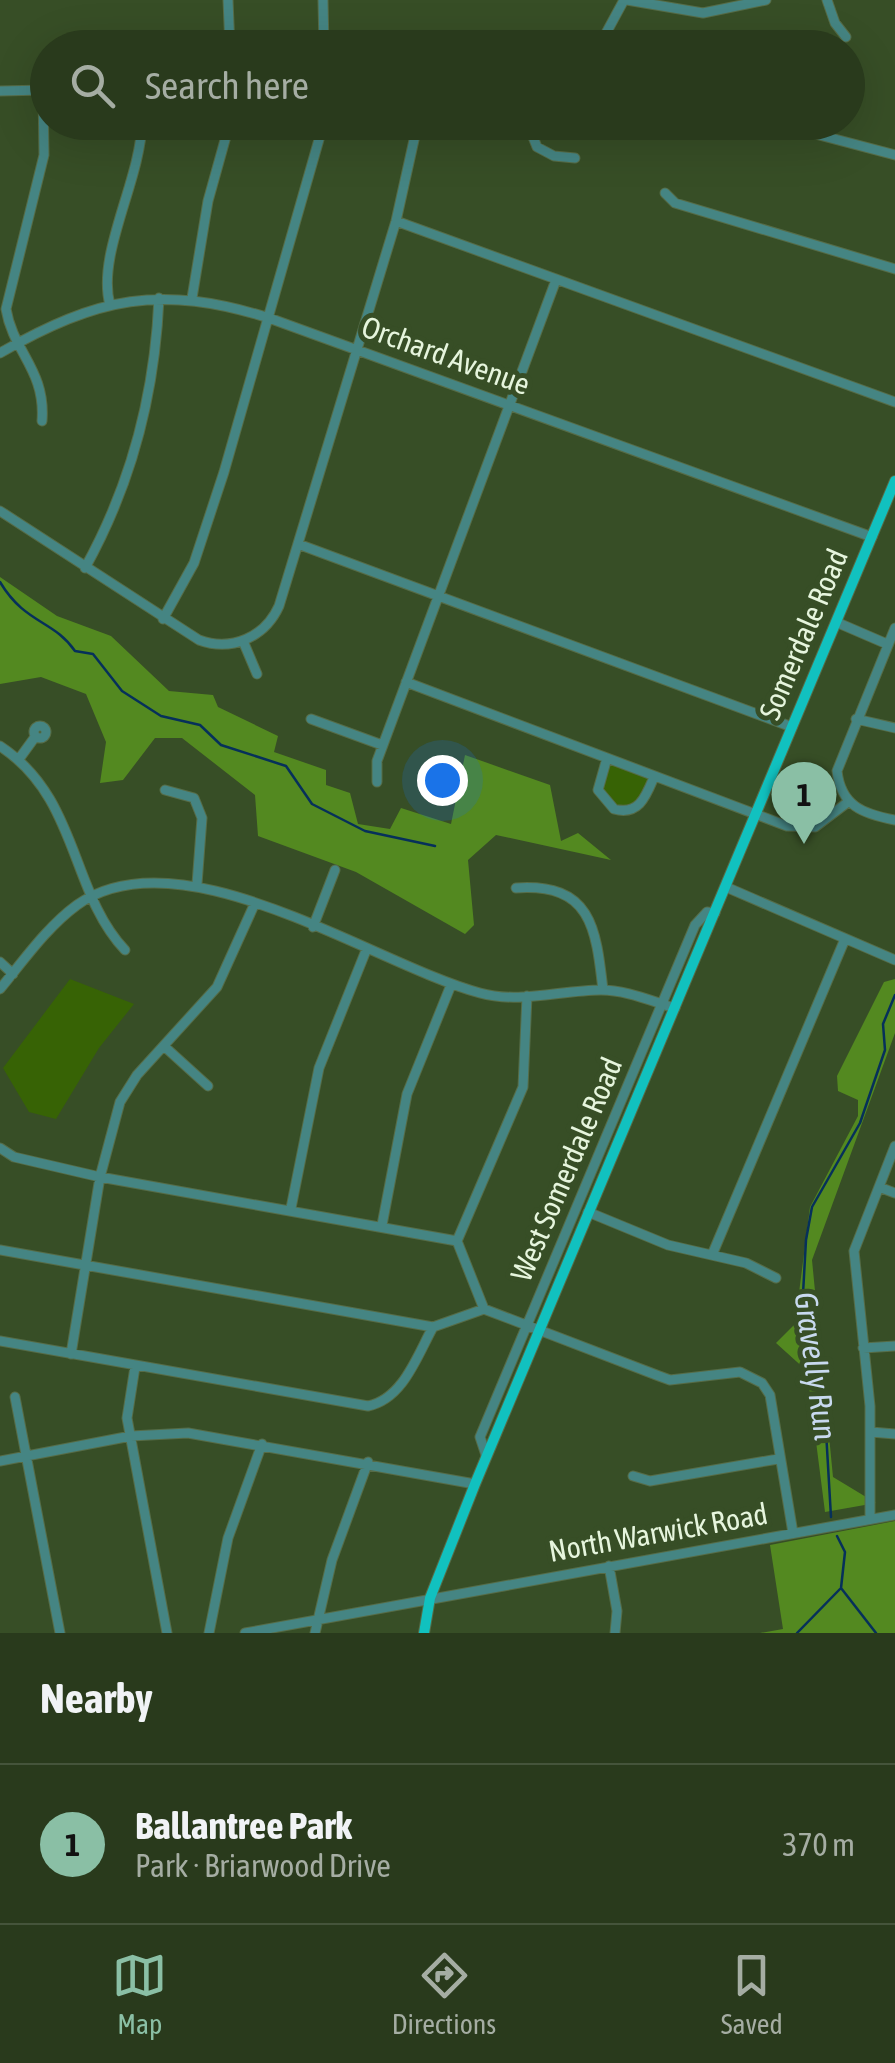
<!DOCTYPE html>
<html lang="en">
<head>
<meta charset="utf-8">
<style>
	body { margin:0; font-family:"Asap Condensed",sans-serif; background:#354529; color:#f1f3f6 }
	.you { position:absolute; left:442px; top:780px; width:35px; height:35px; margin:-25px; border:8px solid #fff; border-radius:50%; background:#1a73e8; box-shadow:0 0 0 15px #1a73e833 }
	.badge { display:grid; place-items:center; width:65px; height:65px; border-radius:50%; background:#8abfa5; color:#111; font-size:32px; font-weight:700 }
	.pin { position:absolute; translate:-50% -82px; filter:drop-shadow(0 2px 5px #0008) }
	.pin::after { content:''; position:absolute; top:52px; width:35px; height:30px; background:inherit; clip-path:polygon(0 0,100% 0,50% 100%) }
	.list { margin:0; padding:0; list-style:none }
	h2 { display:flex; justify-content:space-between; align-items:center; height:130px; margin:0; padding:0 40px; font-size:42px }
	h2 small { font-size:32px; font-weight:400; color:#a5ada3 }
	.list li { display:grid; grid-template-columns:65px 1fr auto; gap:30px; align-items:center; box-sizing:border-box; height:160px; padding:0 40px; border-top:2px solid #45543b }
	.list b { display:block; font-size:38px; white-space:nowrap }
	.list p { margin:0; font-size:32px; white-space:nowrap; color:#a5ada3 }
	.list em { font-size:32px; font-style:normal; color:#a5ada3 }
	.icon { flex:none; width:55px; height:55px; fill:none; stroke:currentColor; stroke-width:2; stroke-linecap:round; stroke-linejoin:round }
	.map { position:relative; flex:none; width:895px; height:1633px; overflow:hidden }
	.search { position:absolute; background:#293a1c; box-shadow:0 10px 40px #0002; left:30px; right:30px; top:30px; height:110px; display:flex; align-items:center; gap:25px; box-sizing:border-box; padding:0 35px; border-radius:55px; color:#a5ada3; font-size:38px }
	.sheet { height:290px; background:#293a1c }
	nav { display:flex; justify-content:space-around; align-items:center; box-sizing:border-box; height:140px; border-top:2px solid #45543b; background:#293a1c; font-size:28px; color:#a5ada3 }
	nav a { display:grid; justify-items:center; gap:5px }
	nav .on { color:#8abfa5 }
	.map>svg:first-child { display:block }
	.green { fill:#376305 }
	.forest { fill:#538920 }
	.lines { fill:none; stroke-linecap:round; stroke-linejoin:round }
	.stream { stroke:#06305a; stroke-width:2.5 }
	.minor-casing { stroke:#566c47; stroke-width:11 }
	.major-casing { stroke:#566c47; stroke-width:12 }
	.minor { stroke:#458583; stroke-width:9 }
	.major { stroke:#11c1bf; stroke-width:10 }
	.labels { text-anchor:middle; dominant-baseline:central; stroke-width:10; stroke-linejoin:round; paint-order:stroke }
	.street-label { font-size:30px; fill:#e6f5dd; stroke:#374e26 }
	.water-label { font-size:32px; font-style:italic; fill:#c8d9ef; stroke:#374e26 }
</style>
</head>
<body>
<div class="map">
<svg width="895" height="1633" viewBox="0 0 895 1633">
	<rect width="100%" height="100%" fill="#374e26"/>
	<path class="green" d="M607,758L654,777L647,795L628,811L603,801L599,774Z
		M70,979L134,1004L99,1048L56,1119L29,1112L3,1068Z"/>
	<path class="forest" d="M0,577L57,616L111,636L169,691L213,695L218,707L278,736L274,752L326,770V785L350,793L358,824L390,829L401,808L451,824L465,755L550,785L561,841L578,833L611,860L496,835L468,860L474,925L465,934L356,872L258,836L255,795L182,738H155L123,780L100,783L106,742L86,694L41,677L0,684Z
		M895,979V1033L812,1260L833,1477L876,1503L825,1512L807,1371L776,1343L795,1324L810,1207L858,1116V1100L838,1091L837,1076L884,982Z
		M895,1521V1633H760L783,1629L770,1545Z"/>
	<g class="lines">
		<path class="stream" d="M0,582C25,624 54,620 75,651L93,654L122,691L161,716L200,725L221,745L286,766L312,804L365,831L435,846
			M831,1517L824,1397L803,1294L806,1240L812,1207L860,1123L885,1050L883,1024L895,995
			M837,1536L845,1552L841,1588L876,1633
			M797,1633L840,1589"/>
		<defs>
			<path id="minor" d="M228,0L230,48
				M323,0L324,48
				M627,0L703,13L766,0
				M827,0L835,23L846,37
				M598,48L624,0
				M0,91L45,90
				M527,122L537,147L554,156L575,158
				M770,122L895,155
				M665,193L675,203L895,269
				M396,221L895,402
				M192,298L208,201L230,122
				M110,305C96,254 141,180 142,122
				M0,353C98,297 160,284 269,318L872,537
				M42,421C46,370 13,352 6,309L44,155L43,90
				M0,511L199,640C232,652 265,637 279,606L396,221L418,122
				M298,544L792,727
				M85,568C131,485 155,392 159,298
				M163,619L194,563L224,472L324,122
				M836,622L887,644
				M895,628L837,771C841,806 863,814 895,820
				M243,641L257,674
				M406,682L787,826L815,827L848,802
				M311,719L382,745
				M856,719L895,728
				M34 732a6 6 0 1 1 12 0a6 6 0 1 1-12 0Z
				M0,746C79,798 70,892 125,950
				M607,758L598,790L614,809C639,816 646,796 654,777
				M19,759L35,737
				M377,782V761L556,280
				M165,790L194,798L202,818L197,884
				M726,887L895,960
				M516,888C591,883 596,927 603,990
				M313,927L335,870
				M0,962L13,974
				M0,989C24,960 47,927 77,905C181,831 373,964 480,993C518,1004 562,990 601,990C626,990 651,1001 675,1008
				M165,1047L208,1086
				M0,1148L14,1157L100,1177L457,1241
				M879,1187L895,1193
				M291,1208L319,1068L367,948
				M588,1212L668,1245L746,1263L776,1278
				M382,1225L407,1094L451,985
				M457,1241L484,1309L659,1376L670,1380L740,1372L762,1383L770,1395L793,1533
				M457,1241L523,1087L527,996
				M0,1250L433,1327
				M712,1255L845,939
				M0,1341L368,1406C403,1399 417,1356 433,1327L484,1309
				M863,1348L895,1346
				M71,1354L100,1177L120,1102L137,1075L217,987L255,903
				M135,1367L127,1418L167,1633
				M15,1397L60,1633
				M871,1432L895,1434
				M486,1455L480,1437L695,925L707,912L715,913
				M0,1461L131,1436L188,1433L475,1484
				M633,1476L650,1481L778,1459
				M870,1519V1406L854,1251L895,1146
				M609,1566L617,1611L615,1633
				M209,1633L228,1538L262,1444
				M245,1633L895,1515
				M315,1633L332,1560L368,1462"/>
			<path id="major" d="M424,1633L430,1598L475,1484L895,481"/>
		</defs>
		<use href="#minor" class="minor-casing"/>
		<use href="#major" class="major-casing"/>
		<use href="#minor" class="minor"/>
		<use href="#major" class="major"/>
	</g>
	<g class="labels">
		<g class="street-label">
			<text transform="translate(446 355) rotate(20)">Orchard Avenue</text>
			<text transform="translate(803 634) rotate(-67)">Somerdale Road</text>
			<text transform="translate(566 1169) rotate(-67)">West Somerdale Road</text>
			<text transform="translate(658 1532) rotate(-10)">North Warwick Road</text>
		</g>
		<g class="water-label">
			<text transform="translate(816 1366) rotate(82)">Gravelly Run</text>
		</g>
	</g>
</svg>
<div class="you"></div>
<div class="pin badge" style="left:804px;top:844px">1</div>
<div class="search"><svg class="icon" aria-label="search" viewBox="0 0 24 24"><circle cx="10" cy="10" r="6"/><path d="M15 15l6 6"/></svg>Search here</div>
</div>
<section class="sheet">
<h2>Nearby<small></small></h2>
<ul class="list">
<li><span class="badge">1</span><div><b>Ballantree Park</b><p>Park · Briarwood Drive</p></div><em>370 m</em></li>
</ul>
</section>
<nav>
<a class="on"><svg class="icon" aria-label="map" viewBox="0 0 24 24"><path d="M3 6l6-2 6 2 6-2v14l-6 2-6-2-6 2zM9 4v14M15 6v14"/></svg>Map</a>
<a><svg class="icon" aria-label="directions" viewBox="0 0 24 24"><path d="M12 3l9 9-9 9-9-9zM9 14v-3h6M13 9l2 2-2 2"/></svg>Directions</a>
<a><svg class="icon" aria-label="saved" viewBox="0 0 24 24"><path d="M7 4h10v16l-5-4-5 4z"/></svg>Saved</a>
</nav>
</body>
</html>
